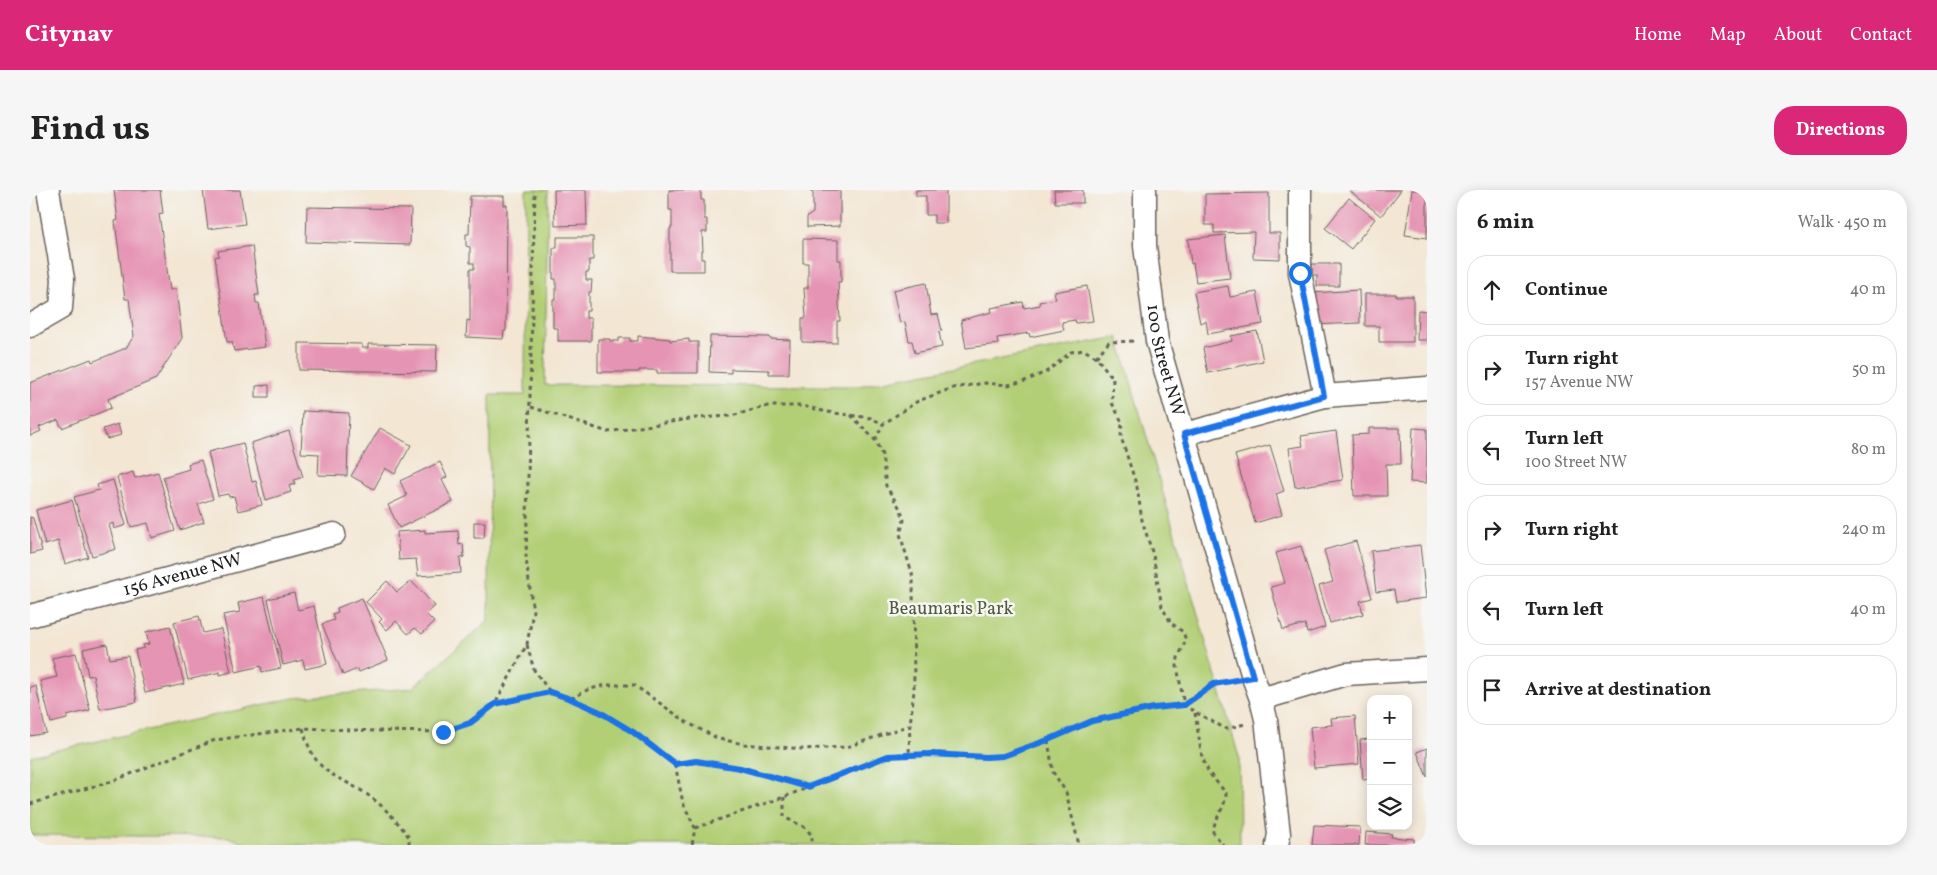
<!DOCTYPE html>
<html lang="en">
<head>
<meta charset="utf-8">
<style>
	body { margin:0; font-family:Vollkorn,serif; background:#f6f6f6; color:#222 }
	.controls { position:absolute; right:15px; bottom:15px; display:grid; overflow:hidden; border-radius:10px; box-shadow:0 2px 12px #0003 }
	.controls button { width:45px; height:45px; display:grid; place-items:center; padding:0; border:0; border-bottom:1px solid #e0e0e0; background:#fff; color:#222; font:25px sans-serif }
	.stop { position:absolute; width:15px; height:15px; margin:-11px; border:4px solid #1a73e8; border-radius:50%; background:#fff }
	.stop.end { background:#1a73e8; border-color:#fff; box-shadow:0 1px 5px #0008 }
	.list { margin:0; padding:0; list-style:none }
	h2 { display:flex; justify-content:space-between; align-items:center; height:65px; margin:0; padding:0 20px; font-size:21px }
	h2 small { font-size:16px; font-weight:400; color:#767676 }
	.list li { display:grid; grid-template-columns:32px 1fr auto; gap:15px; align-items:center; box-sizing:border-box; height:70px; margin:0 10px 10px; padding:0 10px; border:1px solid #e0e0e0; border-radius:20px }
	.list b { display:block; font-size:19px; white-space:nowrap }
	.list p { margin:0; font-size:16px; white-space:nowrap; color:#767676 }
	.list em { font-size:16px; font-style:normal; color:#767676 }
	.icon { flex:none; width:28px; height:28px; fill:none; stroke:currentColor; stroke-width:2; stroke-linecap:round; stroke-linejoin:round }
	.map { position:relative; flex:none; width:1397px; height:655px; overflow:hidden; border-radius:20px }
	header { display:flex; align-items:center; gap:30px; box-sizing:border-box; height:70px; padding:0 25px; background:#db2777; color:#fff }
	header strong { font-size:24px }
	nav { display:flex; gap:28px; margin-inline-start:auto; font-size:18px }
	.intro { display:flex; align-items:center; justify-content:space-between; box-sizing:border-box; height:120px; padding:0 30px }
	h1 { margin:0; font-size:35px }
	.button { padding:12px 22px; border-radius:20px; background:#db2777; color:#fff; font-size:18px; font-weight:700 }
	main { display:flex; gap:30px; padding:0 30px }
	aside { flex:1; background:#fff; border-radius:20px; box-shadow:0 2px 12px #0003 }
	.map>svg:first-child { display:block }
	.green { fill:#b2cf76; stroke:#677649 }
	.building { fill:#e694b4 }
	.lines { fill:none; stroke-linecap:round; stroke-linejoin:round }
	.minor-casing { stroke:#67635c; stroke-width:25 }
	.path { stroke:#67635c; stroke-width:3; stroke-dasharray:4 4; stroke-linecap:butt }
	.minor { stroke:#fff; stroke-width:22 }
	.route { stroke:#1a73e8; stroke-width:6 }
	.labels { text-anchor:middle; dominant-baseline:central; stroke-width:5; stroke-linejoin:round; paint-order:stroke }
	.street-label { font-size:18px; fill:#1c1c1c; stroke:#f6f6f2 }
	.park-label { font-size:18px; fill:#505b3c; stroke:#f6f6f2 }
</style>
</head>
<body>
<header>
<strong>Citynav</strong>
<nav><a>Home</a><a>Map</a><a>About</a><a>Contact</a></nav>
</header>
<div class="intro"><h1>Find us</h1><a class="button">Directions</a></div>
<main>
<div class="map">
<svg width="1397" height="655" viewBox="0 0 1397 655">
	<rect width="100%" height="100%" fill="#f6f6f2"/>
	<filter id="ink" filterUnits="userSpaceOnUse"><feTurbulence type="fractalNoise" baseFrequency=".02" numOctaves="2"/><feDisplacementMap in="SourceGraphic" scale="10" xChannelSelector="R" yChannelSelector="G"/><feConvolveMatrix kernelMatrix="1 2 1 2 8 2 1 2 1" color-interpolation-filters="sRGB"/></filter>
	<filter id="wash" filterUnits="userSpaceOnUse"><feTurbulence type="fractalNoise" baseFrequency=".0096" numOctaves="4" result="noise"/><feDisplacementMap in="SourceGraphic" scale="20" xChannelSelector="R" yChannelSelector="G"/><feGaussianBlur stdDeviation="1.12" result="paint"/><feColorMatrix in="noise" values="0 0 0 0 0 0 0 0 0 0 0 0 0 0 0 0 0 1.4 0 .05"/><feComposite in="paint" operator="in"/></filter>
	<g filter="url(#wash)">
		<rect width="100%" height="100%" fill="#f3e6d3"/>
		<path class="green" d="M496,0H518L515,195L828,196L1088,147L1209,567L1210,655H219L199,647L0,645V566L263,508L382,498L459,430L460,205H495Z"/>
		<g id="blocks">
			<path class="building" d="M84,0H130L133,23L129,24L140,100L146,99L152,148L126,189L78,209L81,218L32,238L28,230L9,237L11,241L0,246V193L61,169L62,172L96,158L104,146L99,109H95L85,31L88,30Z
				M173,0H210L215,34L178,39Z
				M524,0H556L557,35L525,36Z
				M639,0H671V10H674V29H677V42H672L673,61H671V69H674V81H640V38H642V20H639Z
				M779,0H810V36L777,37V27L783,23V2Z
				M886,0H916V33H904V25H896V6H886Z
				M1024,0H1053V13H1025Z
				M1321,0H1371L1351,26L1320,1Z
				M1382,0H1397V48L1375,45Z
				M1239,3V43H1250V69L1223,68L1224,42L1184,43V35H1175V4Z
				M440,6H474V15H477L476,141H474L473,149L436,147L437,130L440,131V79H444V73H440V57L436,56V44H439Z
				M1319,8L1345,29L1321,59L1295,38Z
				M277,17L381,19L380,55L276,52Z
				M1195,45L1200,88L1166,92L1163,73L1161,74L1158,49Z
				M527,47H563V70H559V82H556V90H562L561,102H559V121H556V128H561V151H528V138H523V109H526V89H523V58H527Z
				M773,49L808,50V70H811V92H808L810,131H807V153L772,152V128H776L774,98H778V73H773Z
				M222,56L229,105H225L226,113H229L235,157L204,161L202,152H197L185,67L189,66L188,61Z
				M1282,74H1309V96H1287V85H1282Z
				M896,93L901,125L908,124L912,141L909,142L912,157L885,163L882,151H879L875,132L870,133L863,100Z
				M1057,96L1063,131L1046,133L1045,130L1032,132L1034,140L1000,147L999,143L967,148L968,154L936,158L931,130L962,122L961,118L993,112L994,118L1010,115L1009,112L1026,109L1024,102Z
				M1198,96L1200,107L1227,102L1233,134L1178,144L1176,131L1170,133L1164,102Z
				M1329,100L1330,133L1282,135L1281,103Z
				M1335,104H1366V106H1383V152H1349V136H1335Z
				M1388,120L1397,121V150H1387Z
				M1227,141L1233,171L1178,183L1173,158L1202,151L1201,146Z
				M608,146L640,149V151L659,149V152H668V183H627V180H609V182H568V149H580V151H589V148H600V151H608Z
				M680,146L740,147V149L760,150L759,184H739V180L701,179V183L679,182Z
				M269,153L332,154V158H338V154L407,155L406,182L269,180Z
				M239,195V207H226V196Z
				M273,221L319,223L317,286L288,285L289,264L271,263Z
				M88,234L91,245L77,249L73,239Z
				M350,238L381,255L365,284L355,278L344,299L321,286Z
				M1339,238H1370L1371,274H1356L1357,306H1324L1322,245L1339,244Z
				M1383,238L1397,239V293L1380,292Z
				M259,241L273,287L264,290L265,294L259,296L261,302L236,310L221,253Z
				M1306,241L1313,290L1265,297L1259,258L1273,256L1271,246Z
				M213,253L222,292L226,291L232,315L208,321L204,306L199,307L198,304L188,306L178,262Z
				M1240,255L1254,301L1246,304L1252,325L1225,333L1205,265Z
				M171,270L183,309L168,314L174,332L150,340L133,287L159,279L158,274Z
				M410,272L417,287L412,290L423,312L369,338L358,315L377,306L370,291Z
				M103,282L105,288L128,282L145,341L122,348L118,333L101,337L87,287Z
				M83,290L96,335L84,339L83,333L79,335L86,359L62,366L44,307L69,300L67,295Z
				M42,310L58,367L35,374L28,351L15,355L6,320Z
				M0,327L3,328L12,361L0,364Z
				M444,332H455L454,348H444Z
				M395,340V343L428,341L429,355L433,354L434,367L430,368L431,383L388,386L386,369L369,370L367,342Z
				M1326,351L1342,408L1330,411L1333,424L1300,433L1289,396L1303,392L1294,360Z
				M1390,355L1396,408L1366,412L1364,400L1346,402L1341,361Z
				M1271,356L1295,437L1277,443L1275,434L1253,440L1241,397L1255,393L1246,363Z
				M357,391L367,402L381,391L405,416L396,424L404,432L392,444L385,438L378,444L366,431L357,440L349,432L352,429L336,412Z
				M264,403L268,420L284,416L297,474L275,479L273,470L253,475L238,409Z
				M234,407L251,478L232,482L231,476L206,482L193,425L210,422L208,413Z
				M332,408L358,470L329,482L327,479L313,485L292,434L304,430L302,424L308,422L307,418Z
				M169,426L173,443L191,439L201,482L190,485V482L158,490L144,432Z
				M140,436L154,494L115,503L105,460L114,458L113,455L119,454L116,442Z
				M77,454L80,469L98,466L107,512L70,519L63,485L58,486L53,459Z
				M46,463L60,520L37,526V529L21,533L10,491L27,487L22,468Z
				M6,496L16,543L0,546V497Z
				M1325,526L1329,574L1284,578L1280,537L1302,535L1301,528Z
				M1341,549V589L1333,590L1330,550Z
				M1397,558V587L1387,562Z
				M1284,635L1330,637L1329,655H1282Z
				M1336,642L1362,644L1361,647L1384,649V655H1335Z"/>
		</g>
	</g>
	<g filter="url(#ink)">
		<use href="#blocks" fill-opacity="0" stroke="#67635c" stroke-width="1"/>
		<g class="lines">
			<defs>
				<g id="minor">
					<path id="s1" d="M1115,0V56L1127,151L1223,487L1231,509L1236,529L1249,644L1247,655"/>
					<path d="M1270,0V83L1295,206"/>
					<path d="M0,136L31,118L33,89L18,0"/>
					<path d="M1155,244L1295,206L1397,198"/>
					<path id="s2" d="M0,426L304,344"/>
					<path d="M1231,509L1316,484L1397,479"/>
				</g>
			</defs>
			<use href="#minor" class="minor-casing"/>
			<path class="path" d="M1066,167L1079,152L1106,151
				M501,217L578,242L666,228L701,226L738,216H773L797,222L841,228L853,234
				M821,225L845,250L852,265L856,296L871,320L874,330L870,344L883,387L884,501L880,535L879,565
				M845,250L853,234L888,211L923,198L955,193L978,195L995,191L1016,182L1041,162L1054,160L1066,167L1083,188L1082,213L1092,232L1091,247L1107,297L1112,330L1123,365L1132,417L1141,433L1153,442L1156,450L1148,468L1147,476L1154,515L1165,522L1196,539L1215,534
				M497,455L504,480L520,502
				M541,509L557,500L576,495H604L658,533L689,549L714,554L773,559L817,557L880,535
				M466,514L520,502L541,509L570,522L603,542L645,574C690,568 734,584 778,597
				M1165,523L1172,567L1179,583L1196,603C1196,618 1184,628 1183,642L1193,655
				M273,538C286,592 311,582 347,612C359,622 370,635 379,647V655
				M1018,550L1023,582L1036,602L1049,655
				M645,574L653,613L665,638L662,655
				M754,607V627L774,637L782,645V655
				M0,614L83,591L185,550L273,538L347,541L413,542L440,533L465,514L497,454L503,422L496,369L505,0
				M665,638L754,607L858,566L901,563L956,567L973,566L1018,550L1062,531L1124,518L1154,515L1185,494L1204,491"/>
			<use href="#minor" class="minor"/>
		</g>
	</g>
	<g class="lines" filter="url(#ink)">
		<path class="route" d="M413,542L440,533L465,514L520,502L541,509L570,522L603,542L645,574L666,571L710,578L778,597L858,566L901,564L956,567L973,566L1018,550L1062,531L1124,518L1154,515L1184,494L1223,487L1154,244L1294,206L1270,83"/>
	</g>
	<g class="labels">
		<g class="street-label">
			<text stroke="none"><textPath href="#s1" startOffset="172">100 Street NW</textPath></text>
			<text stroke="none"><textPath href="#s2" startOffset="158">156 Avenue NW</textPath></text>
		</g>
		<g class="park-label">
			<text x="921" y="419">Beaumaris Park</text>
		</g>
	</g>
</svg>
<div class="controls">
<button>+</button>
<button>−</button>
<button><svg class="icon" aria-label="layers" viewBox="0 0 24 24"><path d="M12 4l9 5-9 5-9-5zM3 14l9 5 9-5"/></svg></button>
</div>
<div class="stop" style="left:1270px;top:83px"></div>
<div class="stop end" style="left:413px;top:542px"></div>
</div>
<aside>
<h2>6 min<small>Walk · 450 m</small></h2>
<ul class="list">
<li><svg class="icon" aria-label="ahead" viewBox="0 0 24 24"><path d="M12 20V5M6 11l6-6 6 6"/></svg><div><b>Continue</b></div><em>40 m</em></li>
<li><svg class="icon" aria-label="right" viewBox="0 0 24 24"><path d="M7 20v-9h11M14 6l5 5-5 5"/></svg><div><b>Turn right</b><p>157 Avenue NW</p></div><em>50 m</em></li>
<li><svg class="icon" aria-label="left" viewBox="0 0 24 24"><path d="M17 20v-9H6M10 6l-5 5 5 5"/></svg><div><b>Turn left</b><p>100 Street NW</p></div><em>80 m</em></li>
<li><svg class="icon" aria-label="right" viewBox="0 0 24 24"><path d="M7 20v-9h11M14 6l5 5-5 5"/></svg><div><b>Turn right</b></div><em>240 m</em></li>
<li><svg class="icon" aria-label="left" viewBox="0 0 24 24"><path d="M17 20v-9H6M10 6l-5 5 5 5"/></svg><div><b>Turn left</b></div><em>40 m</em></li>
<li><svg class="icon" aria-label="arrive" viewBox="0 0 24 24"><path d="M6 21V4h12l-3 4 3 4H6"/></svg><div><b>Arrive at destination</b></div></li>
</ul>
</aside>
</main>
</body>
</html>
